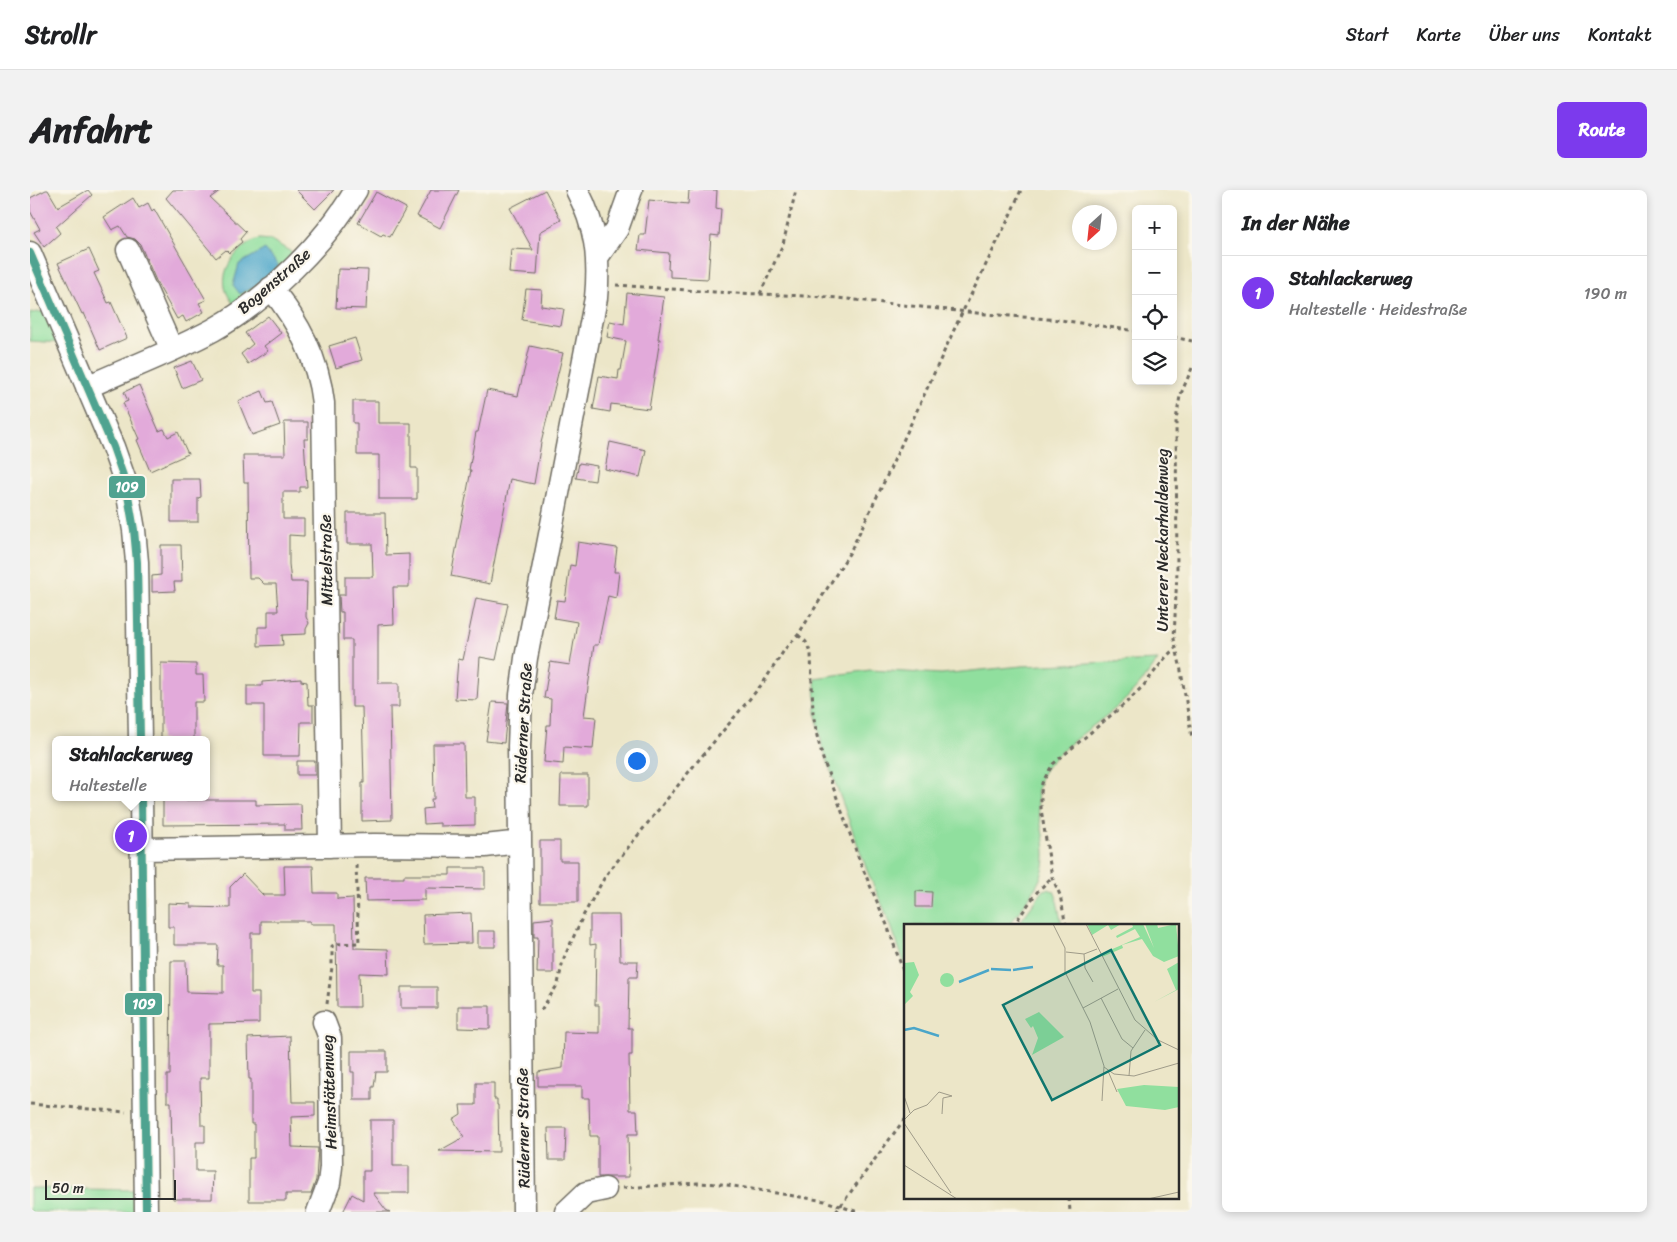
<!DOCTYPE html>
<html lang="de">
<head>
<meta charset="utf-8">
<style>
	body { margin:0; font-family:Sriracha,sans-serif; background:#f2f2f2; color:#202124 }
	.controls { position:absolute; right:15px; top:15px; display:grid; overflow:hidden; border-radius:8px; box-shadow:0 2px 8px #0003 }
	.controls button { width:45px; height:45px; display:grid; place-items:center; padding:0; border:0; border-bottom:1px solid #e0e0e0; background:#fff; color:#202124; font:25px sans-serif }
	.compass { position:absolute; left:1042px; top:15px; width:45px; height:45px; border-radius:50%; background:#fff; box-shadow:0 2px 8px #0003; rotate:207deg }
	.scale { position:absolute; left:15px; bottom:12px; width:131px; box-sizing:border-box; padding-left:5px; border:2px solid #2b2b2b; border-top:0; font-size:14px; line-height:18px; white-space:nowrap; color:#2b2b2b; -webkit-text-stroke:4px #fbf7ec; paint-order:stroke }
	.you { position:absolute; left:606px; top:570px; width:18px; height:18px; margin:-12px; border:4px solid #fff; border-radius:50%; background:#1a73e8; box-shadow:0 0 0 8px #1a73e833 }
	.badge { display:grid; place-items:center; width:32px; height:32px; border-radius:50%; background:#7c3aed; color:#fff; font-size:16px; font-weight:700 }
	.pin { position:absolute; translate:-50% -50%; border:2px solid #fff; box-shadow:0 1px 5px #0006 }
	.popup { position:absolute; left:22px; top:546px; width:158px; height:65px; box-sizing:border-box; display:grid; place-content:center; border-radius:8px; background:#fff; filter:drop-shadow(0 1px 4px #0005); font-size:16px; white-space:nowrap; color:#757577 }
	.popup b { font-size:19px; color:#202124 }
	.popup::after { content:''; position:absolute; left:50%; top:100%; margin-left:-10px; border:10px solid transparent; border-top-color:#fff }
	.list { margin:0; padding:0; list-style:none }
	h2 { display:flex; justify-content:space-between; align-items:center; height:65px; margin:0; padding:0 20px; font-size:21px }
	h2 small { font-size:16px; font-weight:400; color:#757577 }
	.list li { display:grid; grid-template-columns:32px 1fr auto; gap:15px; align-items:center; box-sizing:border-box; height:75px; padding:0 20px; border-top:1px solid #e0e0e0 }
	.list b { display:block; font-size:19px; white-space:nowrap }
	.list p { margin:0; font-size:16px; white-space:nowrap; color:#757577 }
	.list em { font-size:16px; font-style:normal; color:#757577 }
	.icon { flex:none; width:28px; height:28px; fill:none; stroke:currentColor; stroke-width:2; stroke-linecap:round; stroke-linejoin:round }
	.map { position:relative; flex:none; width:1162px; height:1022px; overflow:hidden; border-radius:8px }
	header { display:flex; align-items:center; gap:30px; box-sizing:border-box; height:70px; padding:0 25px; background:#fff; border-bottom:1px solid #e0e0e0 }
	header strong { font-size:24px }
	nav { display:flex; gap:28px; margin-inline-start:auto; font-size:18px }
	.intro { display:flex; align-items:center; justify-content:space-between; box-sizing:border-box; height:120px; padding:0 30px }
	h1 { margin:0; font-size:35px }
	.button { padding:12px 22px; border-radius:8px; background:#7c3aed; color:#fff; font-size:18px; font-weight:700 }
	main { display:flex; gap:30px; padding:0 30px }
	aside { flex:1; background:#fff; border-radius:8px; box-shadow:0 2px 8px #0003 }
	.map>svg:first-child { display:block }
	.green { fill:#90df9e; stroke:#5e8564 }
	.water { fill:#4ba6c9; stroke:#3b687a }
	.building { fill:#e2aada }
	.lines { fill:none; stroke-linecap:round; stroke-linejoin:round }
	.minor-casing { stroke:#6f6c62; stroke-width:25 }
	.path { stroke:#6f6c62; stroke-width:3; stroke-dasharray:4 4; stroke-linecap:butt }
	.minor { stroke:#fff; stroke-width:22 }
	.bus-1-casing { stroke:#fbf7ec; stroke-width:11 }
	.bus-1 { stroke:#50a390; stroke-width:8 }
	.labels { text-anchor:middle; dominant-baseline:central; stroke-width:4.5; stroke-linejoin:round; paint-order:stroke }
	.street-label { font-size:16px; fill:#2b2b2b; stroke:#fbf7ec }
	.inset-river { fill:none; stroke:#4ba6c9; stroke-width:2.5 }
	.inset-road { fill:none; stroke:#9f9b89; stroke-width:1 }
	.view { fill:#0f766e; fill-opacity:0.15; stroke:#0f766e; stroke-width:2.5 }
	.inset-edge { fill:none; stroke:#2b2b2b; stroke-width:2.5 }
	.line-badge { stroke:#fbf7ec; stroke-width:2 }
	.badge-label { font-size:14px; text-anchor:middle; font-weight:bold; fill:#fff }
</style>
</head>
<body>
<header>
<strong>Strollr</strong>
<nav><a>Start</a><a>Karte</a><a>Über uns</a><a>Kontakt</a></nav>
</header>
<div class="intro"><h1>Anfahrt</h1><a class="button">Route</a></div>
<main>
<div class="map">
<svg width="1162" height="1022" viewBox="0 0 1162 1022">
	<rect width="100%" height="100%" fill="#fbf7ec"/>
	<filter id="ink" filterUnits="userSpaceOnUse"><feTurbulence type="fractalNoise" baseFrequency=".02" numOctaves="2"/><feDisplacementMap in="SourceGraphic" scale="10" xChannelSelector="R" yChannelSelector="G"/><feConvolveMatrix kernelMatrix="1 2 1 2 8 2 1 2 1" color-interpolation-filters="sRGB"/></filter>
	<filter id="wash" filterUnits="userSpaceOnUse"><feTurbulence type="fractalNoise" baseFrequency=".0096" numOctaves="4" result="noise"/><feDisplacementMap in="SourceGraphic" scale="20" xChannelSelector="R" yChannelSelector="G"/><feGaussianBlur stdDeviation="1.12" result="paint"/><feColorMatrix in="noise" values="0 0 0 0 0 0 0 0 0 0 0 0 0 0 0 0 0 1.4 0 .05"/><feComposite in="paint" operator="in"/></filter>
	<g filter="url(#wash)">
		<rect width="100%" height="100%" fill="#ece6c8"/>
		<path class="green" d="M229,49L241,50L263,63L254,74L204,115C201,110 196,104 195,97C191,76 210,55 229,49Z
			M18,121L31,153L0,151V123Z
			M1128,470C1116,487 1104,503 1088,516C1070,532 1021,564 1012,584C998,616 1022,649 1013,681C1008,699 989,720 979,736H876V778L859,730L838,683L792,556L786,523L785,488L840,480L911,484L992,476Z
			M1018,699L1024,701L1026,706L1032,736H987L1010,705L1014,700Z
			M0,998L109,1000V1022H0Z"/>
		<path class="water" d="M235,59L249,76L224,97L210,104L203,95L209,74Z"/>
		<g id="blocks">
			<path class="building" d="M16,0H18L28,17L58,0L62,5L26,37L30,43L14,57L4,42L10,39L0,21V8Z
				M143,0H191L180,8L216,42L210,49L212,52L199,63L196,60L186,68L136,8Z
				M266,0H304L285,19Z
				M401,0H429L410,38L387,26Z
				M515,0L531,30L510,42L507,85L479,83L481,59L503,60L480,18Z
				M659,0H687L686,18L691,19L689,46L681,45L678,89L640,87V80L638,79L639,63L608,60L610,45H615L619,10L658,14Z
				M346,2L376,18L360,47L353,44L351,46L328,33Z
				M103,8L109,18L118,13L122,21L124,19L176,110L169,113L174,122L156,132L153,126L147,129L127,93L110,54L105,49L97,47L90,36L82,40L74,27Z
				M59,59L69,81L64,83L78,113L81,112L97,148L70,160L54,123L52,124L28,73Z
				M308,79L338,80L336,119L306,118Z
				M496,99L512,100L511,116L534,119L531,136L492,130Z
				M597,103L634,107L628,149H630L619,219L581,214L580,222L563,219L569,186L588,189L589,180H591L596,151L577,147L580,131L594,134Z
				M238,126L251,143L234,156L238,161L218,174L211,164L223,154L215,143Z
				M325,148L332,170L306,178L299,156Z
				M500,156L533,163L511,253L504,294L480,289L460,394L421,386L441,280H439L446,242H448L457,200L488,206Z
				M162,171L171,190L152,198L144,178Z
				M109,195L129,241L134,239L138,247L148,242L158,264L120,281L107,250L109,249L93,213L98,211L94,202Z
				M232,201L237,213L242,212L250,235L222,245L208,211Z
				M323,211H348V233H381V278H387V309H349V265H327V233H323Z
				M254,232H278V249H274L277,297H270V302H253V329H274V346L259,345V374L261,392H277L276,427L279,433L276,439V444L252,445L253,455L228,456V437H238V421H248L246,394H234L228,388H219L218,292H214L213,265H255Z
				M580,252L616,260L610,287L575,279Z
				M549,273L567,276L565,291L546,288Z
				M141,289H170L171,307L168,308V332H141Z
				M317,323H355L356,365L379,364V397H363L364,434L348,435V493H369V517H360L362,630L332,631V593H334L332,517H322V450H313V422H310L309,405H315V387H343L342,354H317Z
				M548,352L587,358L584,382H589L586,408L578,406L568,455H564L554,526L566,527L563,559L534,557L533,574L514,572L517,535H520L521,509L514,508L520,472L540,475L547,432L524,428L527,410L535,411L540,375L545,376Z
				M131,355H151L152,392H144L145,401L122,402V386L131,385Z
				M446,408L478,414L466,470L450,467L447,510L425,509L428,469L433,470Z
				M131,473L166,474V485H173L174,512H164V550H131Z
				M271,489V491L277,492L278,515H283V532H271L270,566H234V515H217V496H232V492Z
				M462,512L478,513L474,553L456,551Z
				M403,554H434L435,607H445V635L410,636V633L394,634L393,619L402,618L401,609H404Z
				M267,571H285V585H267Z
				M531,585H558V616H530Z
				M133,607H155V610H226V615L271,614L272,640H255V634L133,635Z
				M510,651H530V671H548V712H510Z
				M254,676H283L284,703H307V709L323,708L324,758L358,759L359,784L329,783L330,817H307L306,734H280V731H231V743H221V803H229V833L179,834V888H170L171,935H175V952H166V981H183L182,1009H143L141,912H137V885H140L141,771H156L157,802L193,803V775H187L188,755H144V737H138V713L161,714V717L200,718V697L213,684L233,705H255Z
				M420,678H455V699L395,698V710L336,711L335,688H374V685H420Z
				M886,701L902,702L901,717H886Z
				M441,723L442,753L394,754L393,725Z
				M560,725H589L590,771H608L607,787H599L598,838H602V865H599L600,920H607L608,944H598L599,987H568V946H560L559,908H552V896H508V882L533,878L534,842L569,843V815H565L566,754L560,755Z
				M523,728V783H507L508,747H504V730Z
				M448,741H465V757H448Z
				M371,797H407V818H371Z
				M428,816H460V839L428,838Z
				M260,846L262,912H285V926L261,927L262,957L288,958L286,990L281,1004H256V1011H219V968H224V934H221V889H219L218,848Z
				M321,861H357V882H346L344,897H342V910H324V882H321Z
				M446,893H464V909H467V915H468L469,962L409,961L434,947L423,929L431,924L430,915H446Z
				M340,930H363V976H379V1003H343L356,1020L360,1022H313L322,1004L333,1010V981H340Z
				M518,938H536L535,970H519Z"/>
		</g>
	</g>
	<g filter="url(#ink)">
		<use href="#blocks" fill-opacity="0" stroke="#6f6c62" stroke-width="1"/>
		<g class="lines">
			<defs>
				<path id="minor" d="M98,60L142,160
					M0,63L83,257L96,294L104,340L107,372L110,550
					M568,66L587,39L601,0
					M241,98C269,133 288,169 293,213L300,656
					M57,197C99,178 142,162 183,140C237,110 295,53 326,0
					M111,607L116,1022
					M112,659L344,655L455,656L490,652
					M288,1022L299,993L301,977L300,848L294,832
					M494,1022L489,556L491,505L496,468L566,108C570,67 566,37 547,0
					M536,1022L556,1003L575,999"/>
			</defs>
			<use href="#minor" class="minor-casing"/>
			<path class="path" d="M586,95L684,102L798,107L956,124L1030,130L1106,141
				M730,104L753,54L766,0
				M1143,147L1162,151
				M1162,178L1150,206L1146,230L1147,381L1144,449L1150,475L1162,548
				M768,445L776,452L781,464L783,523L787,546L793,569L830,672L857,735L876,789
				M983,736L1007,702L1022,687
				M1036,736L1030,705L1022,687L1011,619V603L1012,593L1023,574L1098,511L1114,495L1136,467L1145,458
				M297,814L302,777V756L306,754L329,753L326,674
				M511,820L528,794L533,770L553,726L576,685L662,578L733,493L755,459L768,445L820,362L855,290L929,129L978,30L991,0
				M0,914L96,922
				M593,998L667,993L691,994L795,1011L828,1022
				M1039,1008L1040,1022
				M806,1022L876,927"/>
			<use href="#minor" class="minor"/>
			<defs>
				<path id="bus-1" d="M0,63L83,257L96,294L104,340L107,372L110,550
					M111,607L116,1022"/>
			</defs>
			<use href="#bus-1" class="bus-1-casing"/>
			<use href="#bus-1" class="bus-1"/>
		</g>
	</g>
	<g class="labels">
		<g class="street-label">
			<text transform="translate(244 91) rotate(-41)">Bogenstraße</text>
			<text transform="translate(1132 350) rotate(-90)">Unterer Neckarhaldenweg</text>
			<text transform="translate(296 370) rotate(-91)">Mittelstraße</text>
			<text transform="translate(493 533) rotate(-87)">Rüderner Straße</text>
			<text transform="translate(299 902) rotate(-92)">Heimstättenweg</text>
			<text transform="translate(493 938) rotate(-91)">Rüderner Straße</text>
		</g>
	</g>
	<g transform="translate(874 734)">
		<rect width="275" height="275" fill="#ece6c8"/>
		<path d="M183,0H217L207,6L204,1L188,11ZM228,0H239L250,24L241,0H253L254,4L272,0L275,32L260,38L249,32L238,15L218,21L219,24L198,33L197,30L236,13L231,5L213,14L212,12L229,3ZM10,38L15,51L6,68L9,72L0,81V39ZM275,38V65L250,78L272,66L263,45ZM36 56a7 7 0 1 1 14 0a7 7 0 1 1-14 0ZM135,88L160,113L128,131L134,114L129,102L127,104L121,95ZM240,161L275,163V183L261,186L222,182L213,165Z" fill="#90df9e"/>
		<path class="inset-river" d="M87,45L107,46M109,46L129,43M55,58L85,46M0,106L10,104L35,112"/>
		<path class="inset-road" d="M149,0L161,24V48L186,98L200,142L198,177M182,0L231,96L254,116L275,126M162,28L180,30L193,25M180,30L181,44L189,58M197,74L218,115L229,124M179,84L214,65M200,143L210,150L230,152L275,139M204,147L213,168M225,152L227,127L241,106M0,172L6,189M38,190L39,174L48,172M0,196L10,186L23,181L35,168L48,172M0,199L47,269M0,241L53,275M244,275L275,268"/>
		<path class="view" d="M207,26L256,121L148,176L99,81Z"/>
		<rect width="275" height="275" class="inset-edge"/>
	</g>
	<g class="line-badge">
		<rect x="78" y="285" width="38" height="24" rx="5" fill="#50a390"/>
		<rect x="94" y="802" width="39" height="24" rx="5" fill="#50a390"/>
	</g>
	<g class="badge-label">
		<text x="97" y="302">109</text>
		<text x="114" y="819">109</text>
	</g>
</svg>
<div class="controls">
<button>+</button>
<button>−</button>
<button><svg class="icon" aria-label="locate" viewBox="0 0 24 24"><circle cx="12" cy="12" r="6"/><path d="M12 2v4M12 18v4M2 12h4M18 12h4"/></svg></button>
<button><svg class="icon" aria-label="layers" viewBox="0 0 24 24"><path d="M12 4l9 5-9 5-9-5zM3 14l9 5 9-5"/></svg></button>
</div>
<svg class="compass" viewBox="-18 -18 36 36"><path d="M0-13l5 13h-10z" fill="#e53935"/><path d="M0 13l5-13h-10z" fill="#757577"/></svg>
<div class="scale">50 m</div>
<div class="you"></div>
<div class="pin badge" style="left:101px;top:646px">1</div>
<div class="popup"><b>Stahlackerweg</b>Haltestelle</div>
</div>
<aside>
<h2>In der Nähe<small></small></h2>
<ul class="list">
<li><span class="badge">1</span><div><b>Stahlackerweg</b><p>Haltestelle · Heidestraße</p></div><em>190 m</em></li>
</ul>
</aside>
</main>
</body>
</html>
